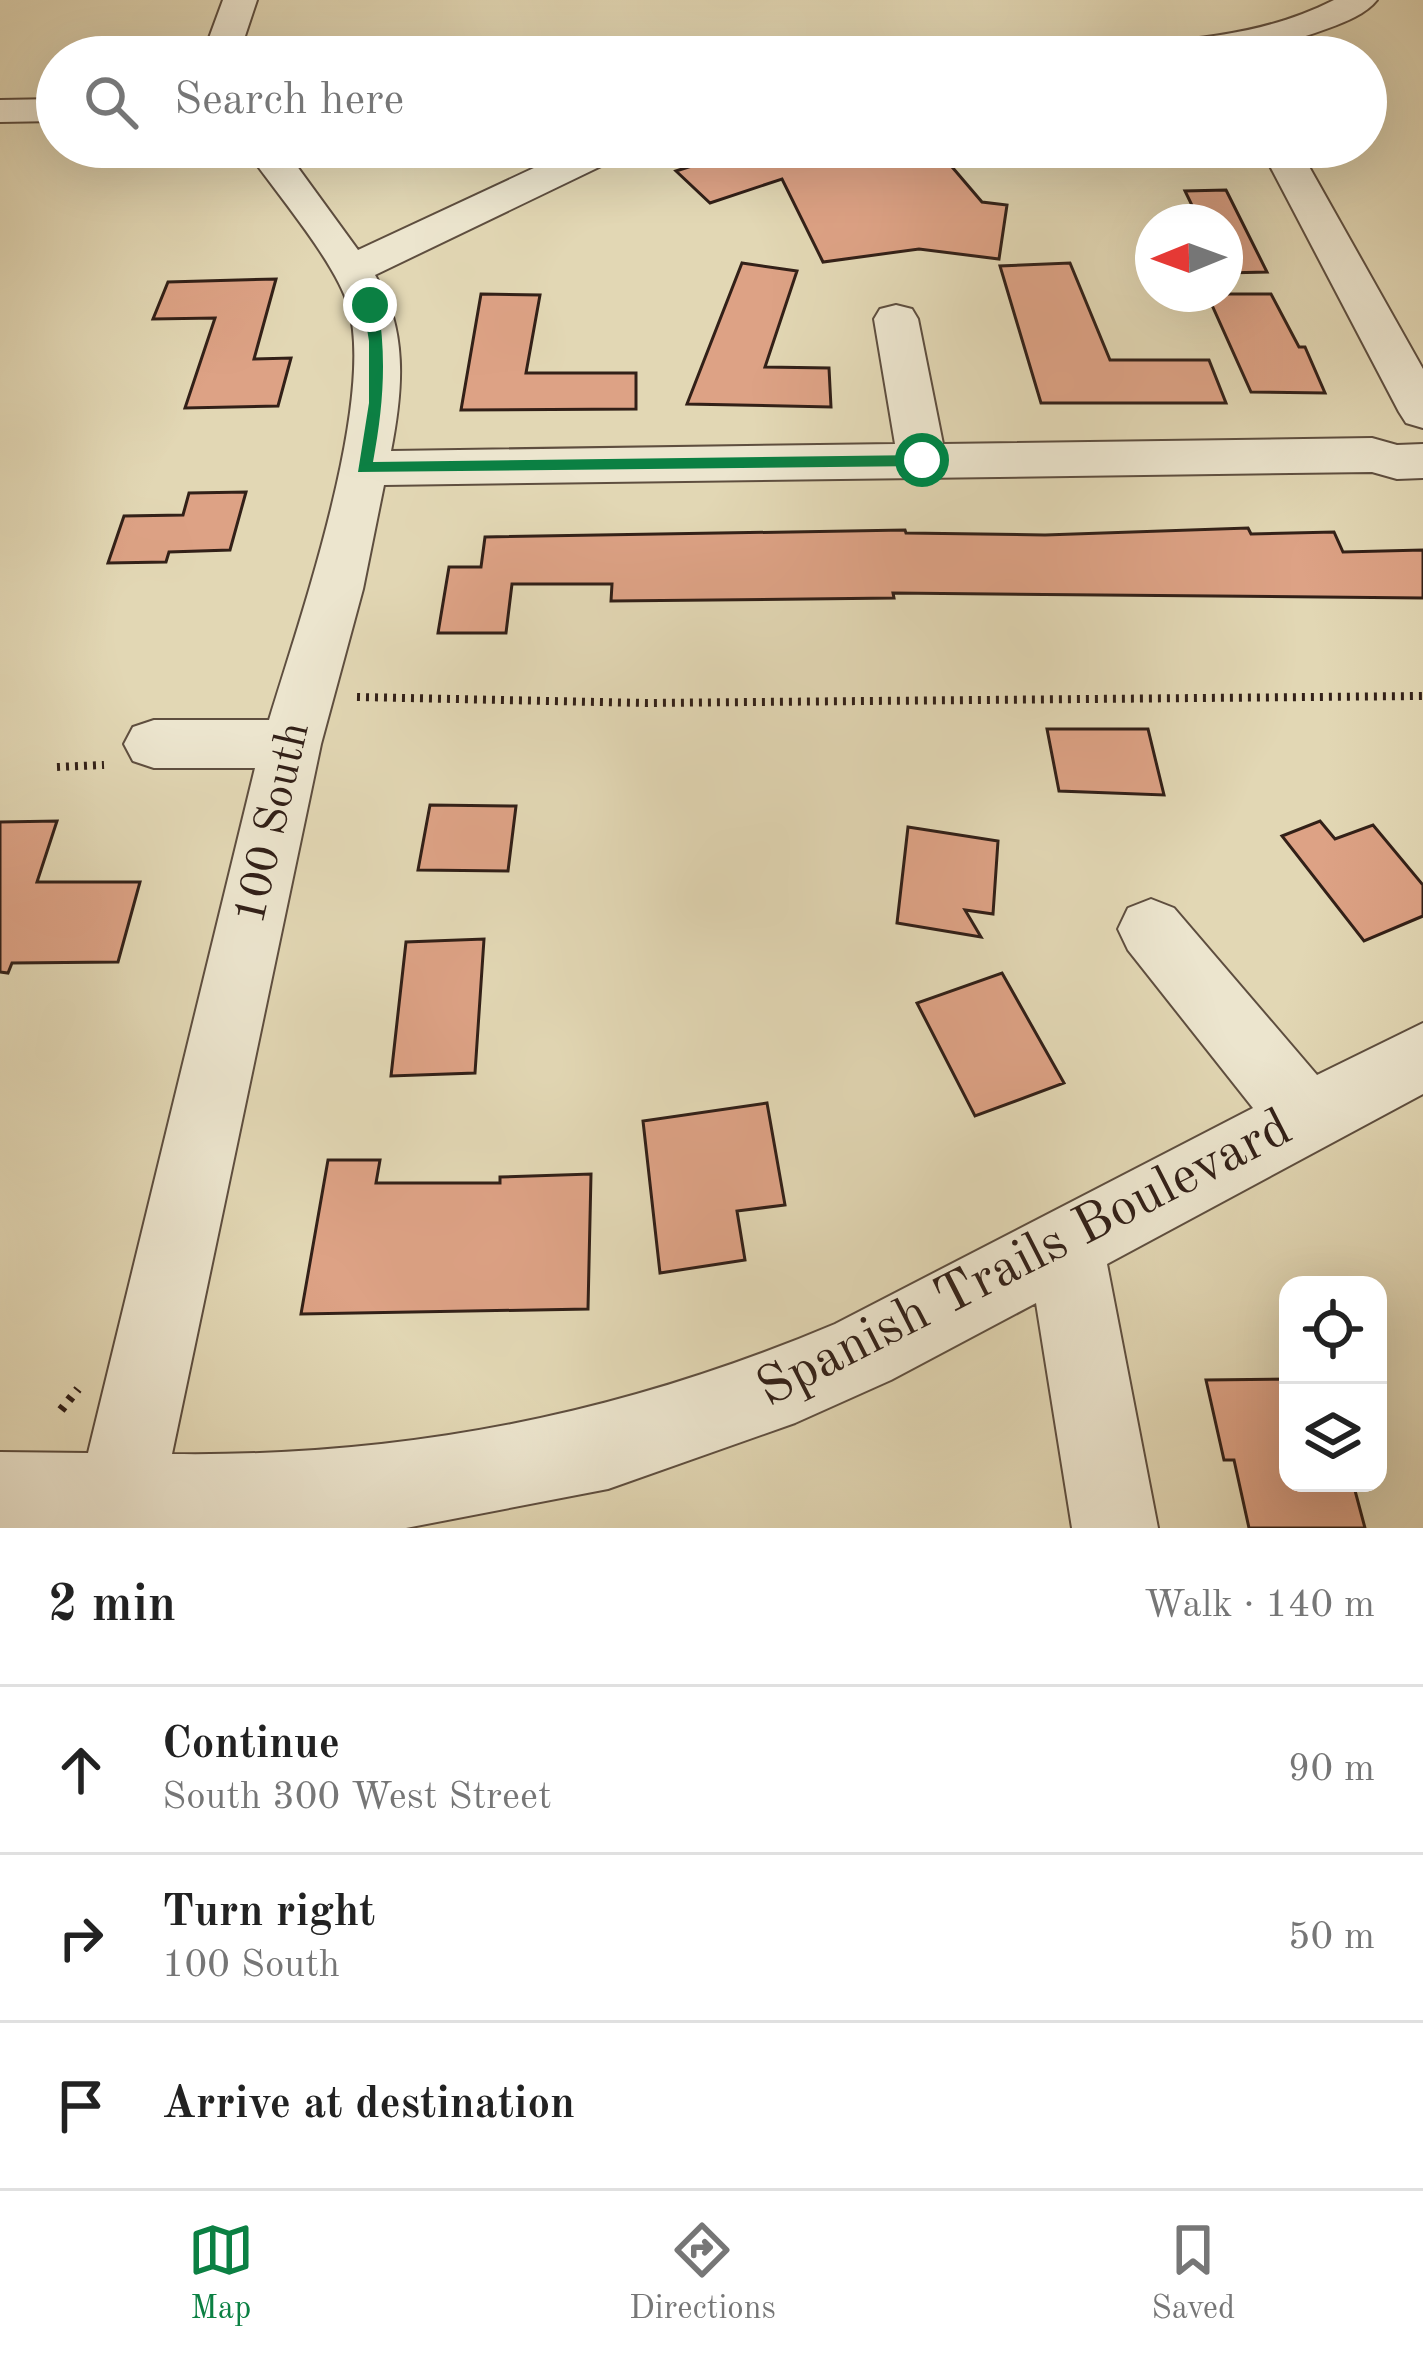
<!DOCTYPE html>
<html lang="en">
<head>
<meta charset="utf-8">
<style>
	body { margin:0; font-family:"Old Standard TT",serif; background:#f6f6f6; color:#222 }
	.controls { position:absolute; right:36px; bottom:36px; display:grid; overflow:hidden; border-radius:24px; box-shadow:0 12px 48px #0002 }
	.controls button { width:108px; height:108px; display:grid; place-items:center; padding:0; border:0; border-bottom:3px solid #e0e0e0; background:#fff; color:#222; font:60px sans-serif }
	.compass { position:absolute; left:1135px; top:204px; width:108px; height:108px; border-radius:50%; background:#fff; box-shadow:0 12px 48px #0002; rotate:269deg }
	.stop { position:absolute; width:36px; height:36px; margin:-27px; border:9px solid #0b8043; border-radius:50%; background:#fff }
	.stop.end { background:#0b8043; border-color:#fff; box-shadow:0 3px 12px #0008 }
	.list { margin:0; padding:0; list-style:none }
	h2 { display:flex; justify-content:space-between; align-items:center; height:156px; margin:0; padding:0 48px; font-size:51px }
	h2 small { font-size:39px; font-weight:400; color:#767676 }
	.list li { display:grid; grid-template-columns:78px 1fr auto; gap:36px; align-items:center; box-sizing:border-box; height:168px; padding:0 48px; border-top:3px solid #e0e0e0 }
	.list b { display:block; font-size:45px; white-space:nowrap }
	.list p { margin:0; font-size:39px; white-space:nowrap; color:#767676 }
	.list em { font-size:39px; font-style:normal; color:#767676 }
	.icon { flex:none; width:66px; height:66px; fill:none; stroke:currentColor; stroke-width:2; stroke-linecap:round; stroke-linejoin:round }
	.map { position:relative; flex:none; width:1423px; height:1528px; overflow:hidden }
	.search { position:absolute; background:#fff; box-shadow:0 12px 48px #0002; left:36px; right:36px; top:36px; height:132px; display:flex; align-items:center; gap:30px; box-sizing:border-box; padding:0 42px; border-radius:66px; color:#767676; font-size:45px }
	.sheet { height:660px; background:#fff }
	nav { display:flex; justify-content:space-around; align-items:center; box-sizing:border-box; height:168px; border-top:3px solid #e0e0e0; background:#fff; font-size:33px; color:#767676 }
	nav a { display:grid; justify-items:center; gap:6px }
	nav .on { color:#0b8043 }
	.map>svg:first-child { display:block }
	.building { fill:#dda285; stroke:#322018; stroke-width:3 }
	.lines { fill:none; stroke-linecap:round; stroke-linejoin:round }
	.minor-casing { stroke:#5e4e3f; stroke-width:4 }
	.path-far1 { stroke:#322018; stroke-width:8; stroke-dasharray:3 6; stroke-linecap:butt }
	.path { stroke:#322018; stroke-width:9; stroke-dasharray:4.5 8; stroke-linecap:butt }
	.minor { fill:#ece5ce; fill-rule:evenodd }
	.route { fill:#0b8043 }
	.labels { text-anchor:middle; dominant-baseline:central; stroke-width:9; stroke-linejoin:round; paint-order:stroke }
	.street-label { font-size:45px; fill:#322018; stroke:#ece5ce }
	.near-street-label { font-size:54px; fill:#322018; stroke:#ece5ce }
</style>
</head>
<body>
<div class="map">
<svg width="1423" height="1528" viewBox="0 0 1423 1528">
	<rect width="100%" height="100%" fill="#e2d7b4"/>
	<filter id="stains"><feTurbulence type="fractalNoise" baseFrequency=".00167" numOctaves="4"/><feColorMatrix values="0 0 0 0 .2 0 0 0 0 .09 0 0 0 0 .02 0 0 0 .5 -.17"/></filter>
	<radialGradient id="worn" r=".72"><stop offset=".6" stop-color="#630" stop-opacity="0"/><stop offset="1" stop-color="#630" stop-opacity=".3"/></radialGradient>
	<path class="building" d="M751,147H935L982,202L1007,205L999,259L919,249L823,262L782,179L710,203L676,171Z
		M1226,190L1267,272L1225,273V222H1200L1185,191Z
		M742,263L797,271L765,367L829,368L831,407L687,404Z
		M1070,263L1110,360H1209L1226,403H1041L1000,266Z
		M276,279L254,359L291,358L278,406L185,408L215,318L153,319L168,282Z
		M481,294L540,295L526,373H636V409L461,410Z
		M1207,294H1271L1299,347H1305L1325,393L1251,392Z
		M246,492L230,550L169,552L166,562L108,563L124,516L183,515L189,493Z
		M1248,528L1251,534L1334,532L1343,552L1423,550V598L893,593L894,598L611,601L612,584H512L506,633H438L449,567H481L485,537L905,530L906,533L1045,535Z
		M1047,729H1148L1164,795L1059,791Z
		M430,805L516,806L508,871L418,870Z
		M57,821L37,882H140L118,962L12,963L8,973L0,972V822Z
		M1320,821L1335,839L1373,825L1423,885V916L1364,941L1282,836Z
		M908,827L998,841L993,914L965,910L981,937L897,923Z
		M484,939L475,1073L391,1076L406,942Z
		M1002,973L1064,1083L975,1116L917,1003Z
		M767,1103L785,1205L737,1211L745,1260L660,1273L643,1121Z
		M328,1160H380L376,1183H500V1177L591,1174L588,1309L301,1314Z
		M1288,1379V1483H1353L1365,1528H1249L1234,1460H1224L1206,1380Z"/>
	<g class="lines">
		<defs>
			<path id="minor" d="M223,0H257L238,57H202Z
				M1334,0H1377C1366,14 1345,22 1329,28C1240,62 1152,57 1058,57L1063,49L1076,46C1164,42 1254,41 1334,0Z
				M57,99V121L0,122V100Z
				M244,147H283L358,250L579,147H629L624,155L375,275C408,330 403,389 391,451L895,444L874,319L880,309L896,305L912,309L918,319L943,444L1372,438L1397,445L1423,444V478L1397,479L1372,472L384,485L363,589L321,744L172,1454C406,1457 619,1415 835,1324L1253,1108L1128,950L1118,929L1128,908L1151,899L1174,908L1317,1075L1423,1023V1094L1107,1264L1158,1528H1072L1036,1303L891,1380L795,1423L608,1489L406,1528H0V1452L88,1453L255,768H154L133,761L124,744L133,727L154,720H269C299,621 375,404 349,308C337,263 272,188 244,147Z
				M1260,147H1298L1423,369V428L1406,423L1399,412Z"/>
		</defs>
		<use href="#minor" class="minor-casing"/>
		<path class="path-far1" d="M357,697L646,703L1423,696
			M57,767L104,765"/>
		<path class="path" d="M61,1410L78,1389"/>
		<use href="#minor" class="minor"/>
	</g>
	<path class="route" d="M370,300L378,305C387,360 383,408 373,462L922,455L930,460L922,466L358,472L369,403V341L363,305Z"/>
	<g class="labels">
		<g class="street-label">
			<text transform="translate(274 823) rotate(-77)">100 South</text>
		</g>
		<g class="near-street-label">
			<text transform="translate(1025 1260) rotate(-27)">Spanish Trails Boulevard</text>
		</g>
	</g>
	<rect width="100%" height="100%" filter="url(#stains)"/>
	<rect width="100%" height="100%" fill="url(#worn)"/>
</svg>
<div class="controls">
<button><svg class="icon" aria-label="locate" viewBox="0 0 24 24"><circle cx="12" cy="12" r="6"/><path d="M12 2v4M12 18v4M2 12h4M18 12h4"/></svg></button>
<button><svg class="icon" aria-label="layers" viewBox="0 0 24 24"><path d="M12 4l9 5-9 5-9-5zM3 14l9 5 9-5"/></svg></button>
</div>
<svg class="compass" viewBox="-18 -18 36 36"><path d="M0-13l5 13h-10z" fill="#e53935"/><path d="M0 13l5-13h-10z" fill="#767676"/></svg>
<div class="stop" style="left:922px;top:460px"></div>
<div class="stop end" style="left:370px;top:305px"></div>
<div class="search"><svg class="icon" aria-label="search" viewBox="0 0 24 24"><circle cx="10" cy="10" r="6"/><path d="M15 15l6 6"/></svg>Search here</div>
</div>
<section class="sheet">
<h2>2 min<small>Walk · 140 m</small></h2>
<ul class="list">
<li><svg class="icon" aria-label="ahead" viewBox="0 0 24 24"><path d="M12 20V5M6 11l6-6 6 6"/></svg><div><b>Continue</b><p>South 300 West Street</p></div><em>90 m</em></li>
<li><svg class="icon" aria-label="right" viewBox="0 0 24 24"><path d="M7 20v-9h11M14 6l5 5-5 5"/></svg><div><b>Turn right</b><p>100 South</p></div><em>50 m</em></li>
<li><svg class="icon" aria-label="arrive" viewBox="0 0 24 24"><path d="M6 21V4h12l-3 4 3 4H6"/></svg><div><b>Arrive at destination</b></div></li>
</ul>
</section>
<nav>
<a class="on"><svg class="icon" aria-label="map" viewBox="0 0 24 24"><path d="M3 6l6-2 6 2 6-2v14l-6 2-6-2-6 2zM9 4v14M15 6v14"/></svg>Map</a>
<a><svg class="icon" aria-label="directions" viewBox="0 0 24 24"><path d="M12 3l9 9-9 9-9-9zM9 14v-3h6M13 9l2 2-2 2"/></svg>Directions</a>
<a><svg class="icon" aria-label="saved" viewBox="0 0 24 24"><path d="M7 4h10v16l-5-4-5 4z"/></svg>Saved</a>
</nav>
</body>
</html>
